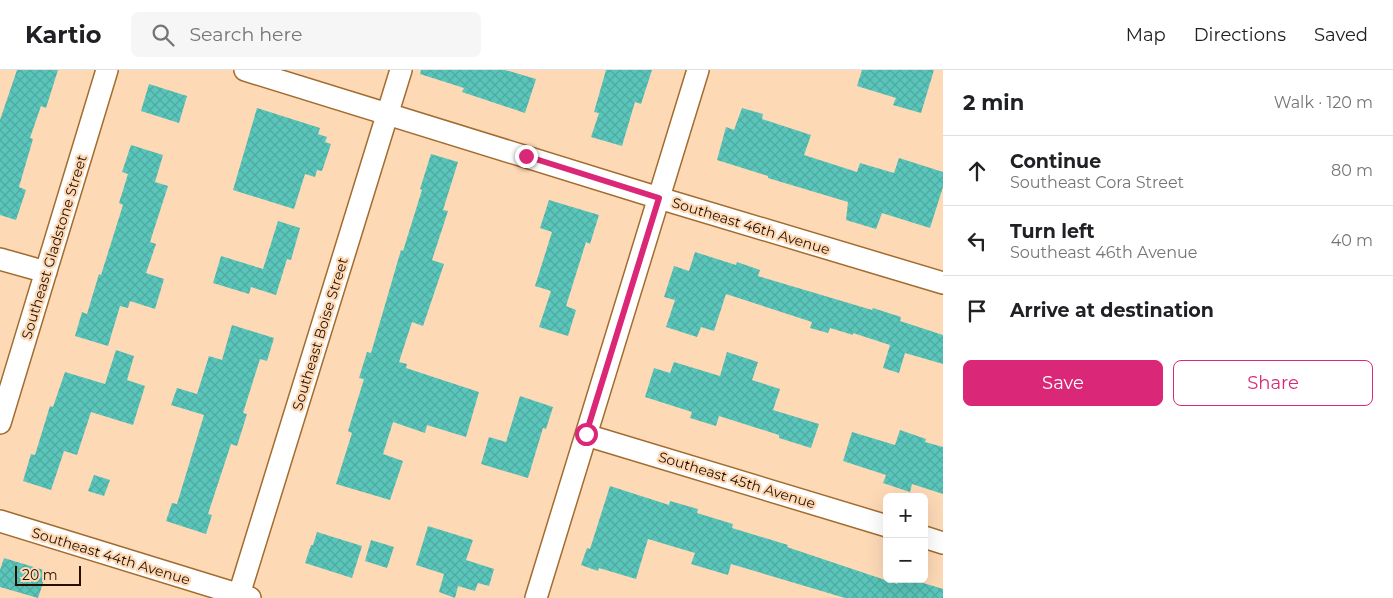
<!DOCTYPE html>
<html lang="en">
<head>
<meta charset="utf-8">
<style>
	body { margin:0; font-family:Montserrat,sans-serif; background:#f6f6f6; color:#202124 }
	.controls { position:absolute; right:15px; bottom:15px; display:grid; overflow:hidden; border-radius:8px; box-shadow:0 5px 20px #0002 }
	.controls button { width:45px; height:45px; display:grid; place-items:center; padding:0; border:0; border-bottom:1px solid #e0e0e0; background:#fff; color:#202124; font:25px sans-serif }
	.scale { position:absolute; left:15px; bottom:12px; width:66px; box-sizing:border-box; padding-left:5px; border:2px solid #251000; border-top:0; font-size:14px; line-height:18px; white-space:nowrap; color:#251000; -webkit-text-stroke:4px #fdd9b6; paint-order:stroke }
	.stop { position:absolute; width:15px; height:15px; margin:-11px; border:4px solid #db2777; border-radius:50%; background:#fff }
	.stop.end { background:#db2777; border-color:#fff; box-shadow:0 1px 5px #0008 }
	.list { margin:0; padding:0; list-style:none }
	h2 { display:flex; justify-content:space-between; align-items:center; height:65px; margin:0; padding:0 20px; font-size:21px }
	h2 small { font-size:16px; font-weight:400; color:#757577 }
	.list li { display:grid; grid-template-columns:32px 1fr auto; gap:15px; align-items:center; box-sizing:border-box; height:70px; padding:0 20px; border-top:1px solid #e0e0e0 }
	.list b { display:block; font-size:19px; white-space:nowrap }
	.list p { margin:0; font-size:16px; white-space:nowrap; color:#757577 }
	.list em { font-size:16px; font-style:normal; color:#757577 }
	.actions { display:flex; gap:10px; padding:15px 20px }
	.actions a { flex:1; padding:11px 0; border:1px solid #db2777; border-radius:8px; text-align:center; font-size:18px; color:#db2777 }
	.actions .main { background:#db2777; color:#fff }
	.icon { flex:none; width:28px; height:28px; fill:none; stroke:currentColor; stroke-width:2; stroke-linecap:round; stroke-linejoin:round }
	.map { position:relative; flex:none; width:943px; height:528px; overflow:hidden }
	header { display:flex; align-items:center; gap:30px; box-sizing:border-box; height:70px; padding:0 25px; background:#fff; border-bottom:1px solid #e0e0e0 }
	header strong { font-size:24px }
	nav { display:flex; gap:28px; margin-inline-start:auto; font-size:18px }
	.search { width:350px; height:45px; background:#f6f6f6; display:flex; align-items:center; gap:12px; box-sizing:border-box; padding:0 18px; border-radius:8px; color:#757577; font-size:19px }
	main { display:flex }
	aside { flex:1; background:#fff }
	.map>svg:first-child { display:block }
	.building { fill:url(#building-cross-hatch) }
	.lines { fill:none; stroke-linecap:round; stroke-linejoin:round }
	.minor-casing { stroke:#a26c2f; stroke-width:24 }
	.minor { stroke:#fff; stroke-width:21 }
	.route { stroke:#db2777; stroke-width:6 }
	.labels { text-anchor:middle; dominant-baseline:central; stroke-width:4.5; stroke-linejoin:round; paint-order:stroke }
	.street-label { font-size:14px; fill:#251000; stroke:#fdd9b6 }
</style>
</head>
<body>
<header>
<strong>Kartio</strong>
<div class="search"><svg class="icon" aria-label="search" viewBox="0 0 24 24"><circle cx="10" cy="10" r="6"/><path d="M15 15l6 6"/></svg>Search here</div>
<nav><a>Map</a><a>Directions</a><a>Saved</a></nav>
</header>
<main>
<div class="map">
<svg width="943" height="528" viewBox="0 0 943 528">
	<defs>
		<pattern id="building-cross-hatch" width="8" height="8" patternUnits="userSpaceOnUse" patternTransform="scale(1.25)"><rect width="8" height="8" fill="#5ac6bb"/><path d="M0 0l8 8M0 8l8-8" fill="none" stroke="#4ea99f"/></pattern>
	</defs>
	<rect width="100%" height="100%" fill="#fdd9b6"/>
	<path class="building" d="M17,0H58L46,38L41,36L30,68L33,69L19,117L26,120L16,150L0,145V50Z
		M421,0H505L536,9L525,43L462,22L464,18L420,4Z
		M606,0H652L641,34L635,32L622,76L591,67L599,43L594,42Z
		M862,0H934L921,43L893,35L896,28L857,16Z
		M149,14L187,26L179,53L141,41Z
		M257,38L320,58L318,64L327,67L325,72L331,74L322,101L317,100L315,107L305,104L294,139L233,120Z
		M742,38L763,44L762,49L811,65L804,85L857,102L860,93L894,103L899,88L943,102V117L930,158L882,143L876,159L846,150L848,132L768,108V106L717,90L726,57L734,60Z
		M131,75L163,85L155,112L168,116L150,172L156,174L146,203L164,209L155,239L130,231L128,238L120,236L108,276L75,266L82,242L87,244L99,204L101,205L123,135L119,133L128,104L122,102Z
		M431,84L458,92L443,140L448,141L432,190L444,194L423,256L412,252L399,292L407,294L406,298L479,322L466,367L427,355L425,363L393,352L383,384L403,391L390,430L336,414L352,363L348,361L364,309L359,308L367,282L371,283L401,180L403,181L422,120L420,119Z
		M549,130L599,145L590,174L586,172L566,236L576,240L568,266L539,257L551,221L535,216L552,162L540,158Z
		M278,151L300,158L291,190L287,189L276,225L251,217L249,224L213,213L221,186L263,199Z
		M695,182L736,195L737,192L760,200L758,206L872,240L873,238L901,247L900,251L943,265V294L905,283L899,303L883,298L890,275L853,263V265L830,258L828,263L810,258L812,252L726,224L714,261L701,257L697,267L666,257L675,230L664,227L674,196L689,201Z
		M232,255L274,268L267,291L260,289L243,343L247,344L237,376L231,374L208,444L212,445L206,464L166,451L172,433L177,434L204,345L171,335L177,318L197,324L209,286L222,290Z
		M116,280L134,286L127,310L145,316L133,355L91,342L77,385L64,381L51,420L23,411L31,384L35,385L50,336L53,337L65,302L105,314Z
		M727,282L758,292L752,310L780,319L773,340L819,354L811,378L779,368V365L719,346L716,356L690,348L692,342L645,327L654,298L670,303L674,292L720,306Z
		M520,326L553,337L546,359L543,358L528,408L481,394L489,367L506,372Z
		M900,360L926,369L925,372L943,377V424L912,414L910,422L883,413L886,405L843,391L852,362L895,375Z
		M94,405L110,410L104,426L88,421Z
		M610,416L669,435L670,431L698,439L697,443L733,454L732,458L788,475L787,477L897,514L899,509H910L943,519V528H845L731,494L728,505L691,494L695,483L648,469L636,509L599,498L598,501L581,495L587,478L590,479Z
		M428,456L473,470L466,490L494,499L489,516L478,513L475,521L458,516L455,528L439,522L444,504L416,495Z
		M317,462L362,476L352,508L305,493L311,475H313Z
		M371,470L394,477L387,498L365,491Z
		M4,488L47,501L38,528L0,517V500Z"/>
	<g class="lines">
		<defs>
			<path id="minor" d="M245,0L659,128L943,213
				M0,189L46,202
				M0,353L107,0
				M586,365L887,456
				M0,451L250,528
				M924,467L943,473
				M238,528L401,0
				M536,528L698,0"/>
		</defs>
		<use href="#minor" class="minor-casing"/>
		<use href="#minor" class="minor"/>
	</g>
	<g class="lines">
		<path class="route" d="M526,86L659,128L586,364"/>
	</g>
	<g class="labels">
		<g class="street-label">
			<text transform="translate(751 156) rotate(17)">Southeast 46th Avenue</text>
			<text transform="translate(54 177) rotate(-73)">Southeast Gladstone Street</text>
			<text transform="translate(320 264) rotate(-73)">Southeast Boise Street</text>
			<text transform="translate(737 410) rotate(17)">Southeast 45th Avenue</text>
			<text transform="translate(111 486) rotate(17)">Southeast 44th Avenue</text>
		</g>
	</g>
</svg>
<div class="controls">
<button>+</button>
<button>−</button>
</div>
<div class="scale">20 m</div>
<div class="stop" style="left:586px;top:364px"></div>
<div class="stop end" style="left:526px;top:86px"></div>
</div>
<aside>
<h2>2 min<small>Walk · 120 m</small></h2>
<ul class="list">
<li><svg class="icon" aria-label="ahead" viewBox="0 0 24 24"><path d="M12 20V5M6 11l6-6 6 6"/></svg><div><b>Continue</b><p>Southeast Cora Street</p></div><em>80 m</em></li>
<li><svg class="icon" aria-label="left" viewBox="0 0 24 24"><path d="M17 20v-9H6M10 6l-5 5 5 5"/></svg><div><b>Turn left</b><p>Southeast 46th Avenue</p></div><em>40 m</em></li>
<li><svg class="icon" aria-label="arrive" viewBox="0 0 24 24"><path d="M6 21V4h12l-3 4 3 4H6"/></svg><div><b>Arrive at destination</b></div></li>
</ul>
<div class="actions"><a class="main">Save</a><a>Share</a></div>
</aside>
</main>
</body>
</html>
